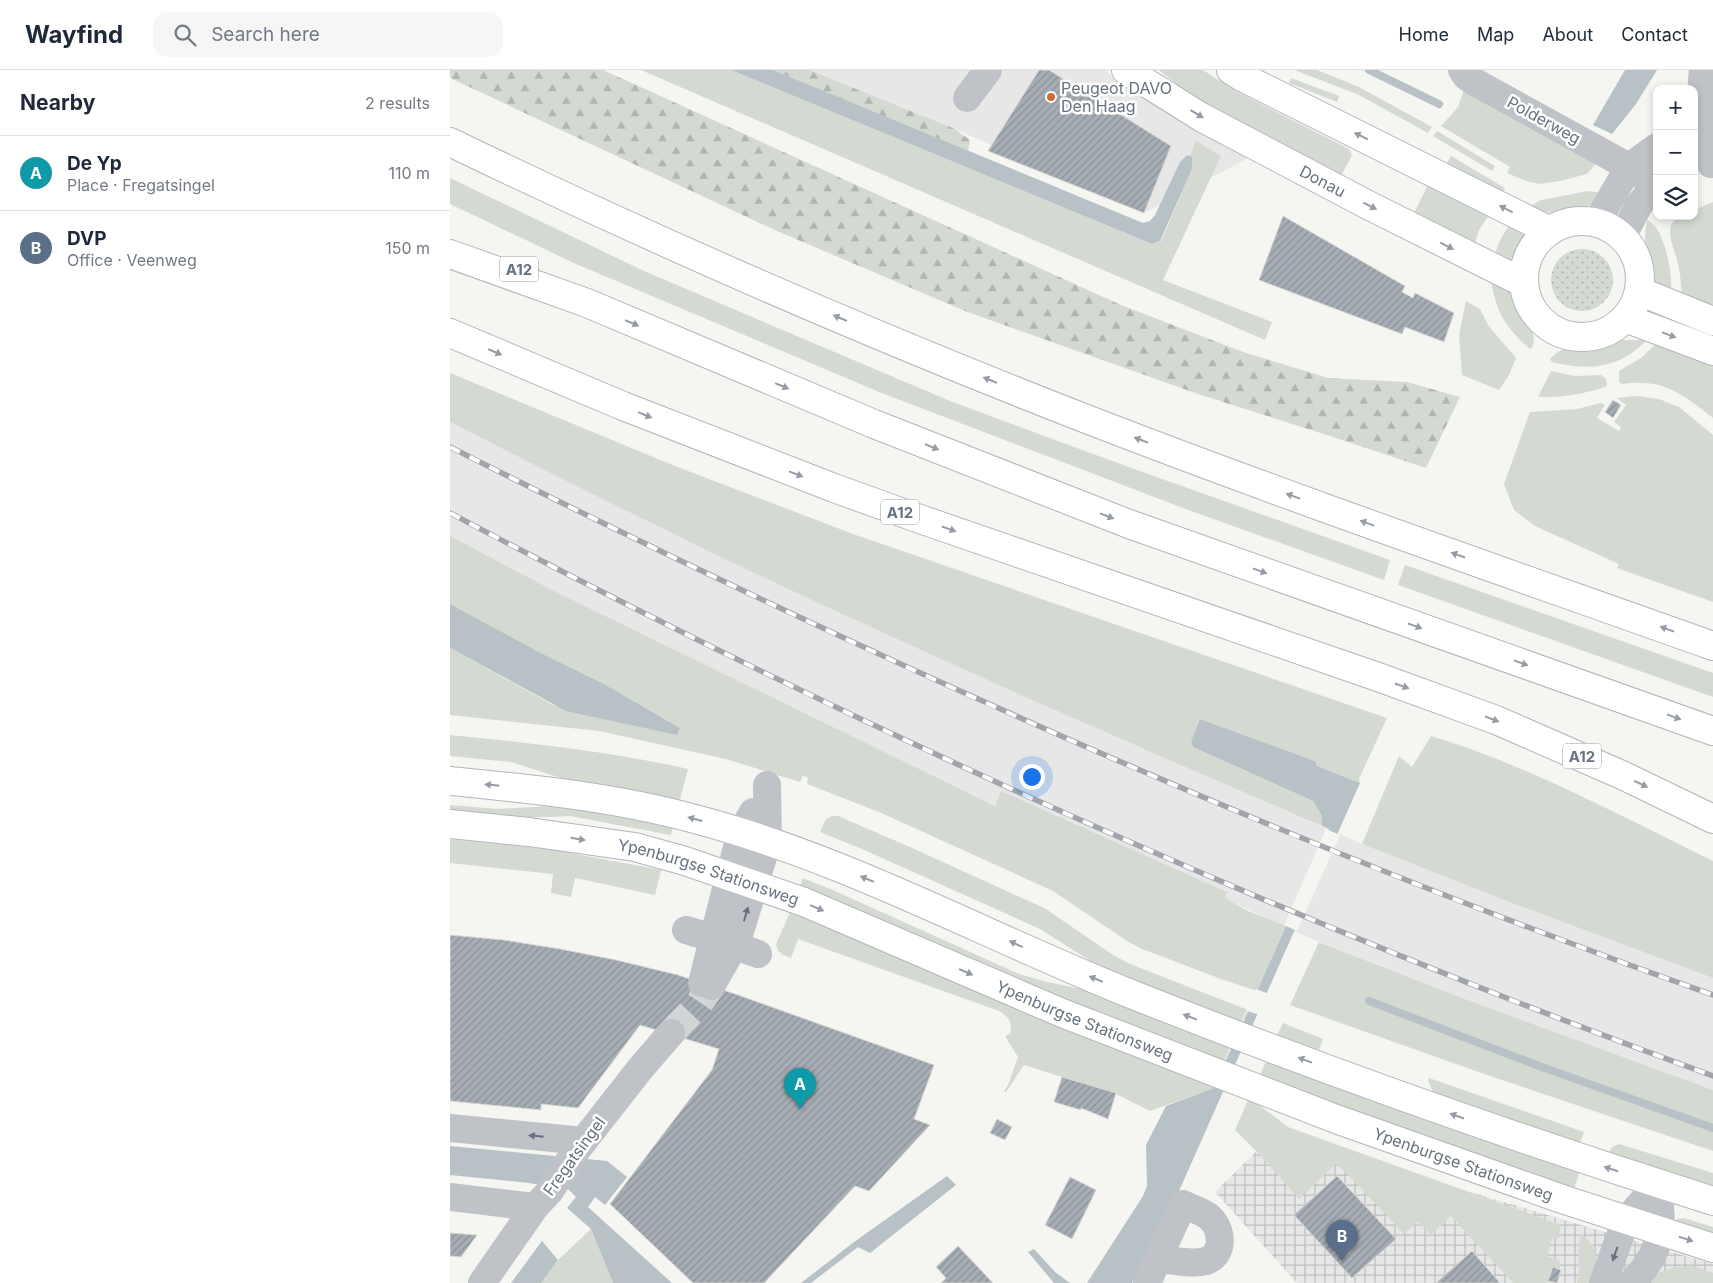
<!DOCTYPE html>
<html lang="en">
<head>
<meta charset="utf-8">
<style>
	body { margin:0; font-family:Inter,sans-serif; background:#f6f6f7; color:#1f2937 }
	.controls { position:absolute; right:15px; top:15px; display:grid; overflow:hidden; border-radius:10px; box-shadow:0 2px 8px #0003 }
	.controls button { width:45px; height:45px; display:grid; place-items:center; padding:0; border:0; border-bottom:1px solid #e0e1e3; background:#fff; color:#1f2937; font:25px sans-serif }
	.you { position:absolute; left:581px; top:706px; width:18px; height:18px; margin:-12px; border:4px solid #fff; border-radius:50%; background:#1a73e8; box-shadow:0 0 0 8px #1a73e833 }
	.badge { display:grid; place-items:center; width:32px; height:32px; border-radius:50%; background:#d06b37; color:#fff; font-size:16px; font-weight:700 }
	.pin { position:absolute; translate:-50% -41px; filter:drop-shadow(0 1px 2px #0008) }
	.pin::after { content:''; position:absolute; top:26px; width:18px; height:15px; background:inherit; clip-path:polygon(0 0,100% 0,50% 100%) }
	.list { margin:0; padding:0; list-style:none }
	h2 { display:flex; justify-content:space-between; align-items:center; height:65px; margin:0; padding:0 20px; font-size:21px }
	h2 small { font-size:16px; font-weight:400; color:#747a83 }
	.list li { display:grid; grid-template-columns:32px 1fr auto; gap:15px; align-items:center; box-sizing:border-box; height:75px; padding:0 20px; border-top:1px solid #e0e1e3 }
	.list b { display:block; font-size:19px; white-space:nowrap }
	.list p { margin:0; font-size:16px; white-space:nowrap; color:#747a83 }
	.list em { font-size:16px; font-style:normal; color:#747a83 }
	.icon { flex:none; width:28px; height:28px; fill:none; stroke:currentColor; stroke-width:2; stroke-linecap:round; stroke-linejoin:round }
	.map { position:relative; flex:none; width:1263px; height:1213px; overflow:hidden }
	header { display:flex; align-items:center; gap:30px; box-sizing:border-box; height:70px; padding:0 25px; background:#fff; border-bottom:1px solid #e0e1e3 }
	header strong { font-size:24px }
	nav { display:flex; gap:28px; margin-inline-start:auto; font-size:18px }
	.search { width:350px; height:45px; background:#f6f6f7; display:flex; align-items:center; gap:12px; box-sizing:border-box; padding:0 18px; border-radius:15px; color:#747a83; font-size:19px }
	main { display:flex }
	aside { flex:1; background:#fff }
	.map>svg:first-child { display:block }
	.built { fill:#e6e7e6 }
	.industrial { fill:url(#industrial-grid) }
	.grass { fill:#d4dad2 }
	.forest { fill:url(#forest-firs) }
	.garden { fill:url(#garden-dots) }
	.water { fill:#b8c1c6 }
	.pier { fill:#f5f5f2 }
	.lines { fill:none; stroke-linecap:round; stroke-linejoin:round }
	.stream { stroke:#b8c1c6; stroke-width:8 }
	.building { fill:url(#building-hatch); stroke:#d6d7d5 }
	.minor-tunnel { stroke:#d2d4d6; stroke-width:28; stroke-dasharray:28 14; stroke-linecap:butt }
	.major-casing { stroke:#b3b6ba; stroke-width:30 }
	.highway-casing { stroke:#b2b5b8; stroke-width:30 }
	.minor { stroke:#bfc2c6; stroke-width:28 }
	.major { stroke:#fff; stroke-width:28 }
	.highway { stroke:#fff; stroke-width:28 }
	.rail-casing { stroke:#a1a5ab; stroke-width:5.5 }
	.rail { stroke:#fff; stroke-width:4; stroke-dasharray:11; stroke-linecap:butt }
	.oneway { fill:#959ca6 }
	.oneway2 { fill:#677280 }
	.poi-dot { fill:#d06b37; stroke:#fff; stroke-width:2 }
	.labels { text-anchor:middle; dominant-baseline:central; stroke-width:5; stroke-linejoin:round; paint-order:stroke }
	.shield { fill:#fff; stroke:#959ca6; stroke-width:1 }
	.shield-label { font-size:15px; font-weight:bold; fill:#677280 }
	.poi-label { font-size:16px; fill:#677280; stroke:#fff; text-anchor:start }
	.street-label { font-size:16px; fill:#677280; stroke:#fff }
</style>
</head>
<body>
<header>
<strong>Wayfind</strong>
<div class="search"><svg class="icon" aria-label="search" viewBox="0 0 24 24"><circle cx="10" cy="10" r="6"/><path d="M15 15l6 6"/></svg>Search here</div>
<nav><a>Home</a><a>Map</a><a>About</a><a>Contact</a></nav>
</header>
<main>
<aside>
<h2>Nearby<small>2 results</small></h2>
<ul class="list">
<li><span class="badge" style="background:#0f9aa8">A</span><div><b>De Yp</b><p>Place · Fregatsingel</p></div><em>110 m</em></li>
<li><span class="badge" style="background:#5c6f8a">B</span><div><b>DVP</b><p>Office · Veenweg</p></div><em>150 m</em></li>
</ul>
</aside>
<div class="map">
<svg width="1263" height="1213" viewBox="0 0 1263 1213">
	<defs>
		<pattern id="industrial-grid" width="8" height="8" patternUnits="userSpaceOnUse" patternTransform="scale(1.25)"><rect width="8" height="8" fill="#e6e7e6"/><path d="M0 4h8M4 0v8" fill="none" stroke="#bec0c0"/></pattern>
		<pattern id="forest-firs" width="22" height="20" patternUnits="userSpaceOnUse" patternTransform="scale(1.25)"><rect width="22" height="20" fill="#d4dad2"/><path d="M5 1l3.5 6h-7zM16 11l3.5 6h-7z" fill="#b0b5b0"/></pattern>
		<pattern id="garden-dots" width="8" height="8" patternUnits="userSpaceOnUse" patternTransform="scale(1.25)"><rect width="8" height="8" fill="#d4dad2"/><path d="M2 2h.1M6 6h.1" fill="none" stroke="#b0b5b0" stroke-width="1.8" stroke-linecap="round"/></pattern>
		<pattern id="building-hatch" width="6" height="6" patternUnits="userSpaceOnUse" patternTransform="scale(1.25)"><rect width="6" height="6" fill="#a7adb4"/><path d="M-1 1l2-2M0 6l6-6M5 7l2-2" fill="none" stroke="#8c9198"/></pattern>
	</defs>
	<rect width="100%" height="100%" fill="#f5f5f2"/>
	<path class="built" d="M359,0H656L669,13L798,88L694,143L503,58Z
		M0,352L133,419L410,552L657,663L912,774L1054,830L1263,908V1020L1015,929L835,858L802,841L615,757L551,721L545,736L201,571L0,468Z"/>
	<path class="industrial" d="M824,1064L1263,1194V1213H847L765,1122Z"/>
	<path class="grass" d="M191,0H281L702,174L711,171L742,99V87L740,86L746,71L771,86L713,210L822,252L815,270Z
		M709,0H753L787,22L899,79L902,85L890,108L765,45Z
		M844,0H867L882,6L909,17L982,57L978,63L907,24Z
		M841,8L889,26L887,32L839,13Z
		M1015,17L1149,90L1137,104L1110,111L1089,114L1076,111L1057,103L1060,97L991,56L1008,37Z
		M987,61L1045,96L1042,101L983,66Z
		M1001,86L1055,118L1051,126L1035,118L997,93Z
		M0,108L194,201L500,331L684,399L940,490L934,510L741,441L434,324L126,194L0,134Z
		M978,115L1041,142L1029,160L1023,180L963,145Z
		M1138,121L1155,123C1130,147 1109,146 1077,138L1091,130Z
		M1263,132V234L1257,238L1232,229C1231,218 1231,206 1228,194C1226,183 1215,163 1223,152C1228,145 1236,146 1244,146V140Z
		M1197,150C1214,155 1223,205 1221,221C1217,220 1210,218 1207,215C1193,204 1194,165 1197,150Z
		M1062,152L1077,163L1067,177L1061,198L1044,190C1046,176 1053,163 1062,152Z
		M1041,208L1058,218L1063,223L1082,258L1084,270L1082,278L1080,279C1055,257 1045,241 1041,208Z
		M1016,231L1030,239L1038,255L1066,288L1059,305L1049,320L1012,305L1009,265Z
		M1169,270H1195L1196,271C1168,299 1138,301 1102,292L1100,289C1112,275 1125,278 1141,276C1151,275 1160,272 1169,270Z
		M1210,270L1263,289V348C1232,324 1214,308 1172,314L1169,312V301L1191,288Z
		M1101,301L1125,306L1151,305L1156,309L1157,315L1155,317C1133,324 1111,328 1088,327Z
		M0,303L225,396L403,464L937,648L909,709L910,713L867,696L865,691L750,649L741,671L743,677L863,731L872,746V756C718,690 564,623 412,553C273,490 136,421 0,352Z
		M1186,326L1209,329L1229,337L1263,365V532L1167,498L1169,494L1085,456L1064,440L1054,414L1080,342L1127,339L1151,333L1155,335L1147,348L1169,361L1171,357L1164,352L1176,335L1167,328Z
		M0,466L106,522L545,736L551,721L777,822L775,828L798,841L836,856L807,921L771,909L692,879L677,871L603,821L429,742L357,714L358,708L353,705L350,712L276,689L149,661L0,645V578L103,635L230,658L154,614L89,582L0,534Z
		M955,495L1263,603V627L948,515Z
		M0,665C80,673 159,681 238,699L229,733L120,711L61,692L0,686Z
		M981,666C1080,696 1171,746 1263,791V908L1054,830L912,774L949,686L962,697Z
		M0,735L48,739L97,736L131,738L223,756L221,765L120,746L50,749L0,744Z
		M382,746H388L460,777L596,839L663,885L680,894L798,940L792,954L686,912L647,895L590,859L412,779L370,762L376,749Z
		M0,769L99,779L211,800L205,825L125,808L121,827L101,823L103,804L0,793Z
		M353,808L385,821L569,904L597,912L637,920L782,976L775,994L629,937L350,816Z
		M341,840L765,1016L764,1018L700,1041L666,1024L574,995L556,1022L554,1021L558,1015L568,987L555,966L560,964C563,953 559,947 549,941L348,869L341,888C333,885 327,883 326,874Z
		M869,872L1015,929L1263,1020V1081L1037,1005L840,935Z
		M833,953L873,969L868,982L826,967Z
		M817,989L1130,1101L1124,1119L809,1007Z
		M979,1008L1134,1062L1129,1075L984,1025L978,1010Z
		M798,1030L805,1032L838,1057L1111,1155L1108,1169L1103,1167L1097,1186L1109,1190L1110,1199L1102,1197L1098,1210L1105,1213H1063L1001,1146L981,1165L968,1152L954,1164L887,1093L849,1129L807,1082L785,1060Z
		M1169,1074L1263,1103V1119L1158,1085L1162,1077Z
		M1234,1148L1263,1157V1165L1226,1153L1227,1149Z
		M141,1159L163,1213H91L108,1190Z
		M1131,1163C1150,1179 1147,1191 1141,1213H1127C1132,1196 1125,1180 1131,1163Z
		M1243,1196L1263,1203V1213H1192C1209,1200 1222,1197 1243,1196Z"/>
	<path class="forest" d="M0,0H153L671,235L793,282L878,308L957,312L1010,327L976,398L877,365L748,324L515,241L327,161L0,8Z
		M323,0H359L503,58L520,70L518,81Z"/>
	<path class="garden" d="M1101 210a31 31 0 1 1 62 0a31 31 0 1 1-62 0Z"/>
	<path class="water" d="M281,0H323L693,153L700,151L705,145L730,92L737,85L742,87V99L710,171L702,174Z
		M1175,0H1207L1186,34L1162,64L1143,55Z
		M0,534L89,582L154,614L230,658L227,665L116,641L0,578Z
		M750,649L865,691L867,696L910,713L729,1121L682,1213H637L693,1126L697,1116L696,1075L716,1036L764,1018L879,759L872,756V746L863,731L743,677L741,671Z
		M0,1076L157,1091L177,1107L155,1135L145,1127L138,1137L222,1213H163L141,1159L117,1138L126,1127L118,1119L79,1113L0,1105Z
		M497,1106L506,1115L420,1183L408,1177L361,1213H351L404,1172Z
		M92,1171L108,1190L91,1213H61Z
		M584,1179L605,1202L620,1213H604L578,1182Z"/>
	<path class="pier" d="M876,759L890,765L847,861L834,855Z
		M806,919L819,924L810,945L797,941L774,992L786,998L776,1022L762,1017Z"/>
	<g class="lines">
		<path class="stream" d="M919,0L989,34
			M919,931L1089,996L1263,1058"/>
	</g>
	<path class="building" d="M589,0H599L721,76L694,143L538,81Z
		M833,146L955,216L952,222L963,228L965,223L1004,243L994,272L955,257L952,264L809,210Z
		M1163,330L1171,335L1163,348L1155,342Z
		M0,865L54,870L110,879L166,890L228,905L288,925L484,995L464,1049L480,1055L419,1121L405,1116L314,1213H243L160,1134L262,1000L269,979L190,955L128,1038L91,1034V1040L0,1031Z
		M612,1007L666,1023L658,1049L631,1038V1040L604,1032Z
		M547,1049L562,1057L555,1070L540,1063Z
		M887,1106L946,1169L902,1208L844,1145Z
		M620,1107L646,1120L622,1169L595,1155Z
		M0,1163L27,1165L11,1187L0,1186Z
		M508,1176L543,1213H491L496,1208L486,1197Z
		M1022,1181L1050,1213H986Z
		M1103,1197L1111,1200L1107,1213L1098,1211Z"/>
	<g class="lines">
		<path class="minor-tunnel" d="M221,963L248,935L261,916"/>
		<defs>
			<g id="major">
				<path id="s1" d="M676,0L751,47L918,135L1074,213"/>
				<path d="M781,0L792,7L1100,161"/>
				<circle cx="1132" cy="209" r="58"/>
				<path d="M1189,221L1263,251"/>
				<path d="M1175,248L1263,281"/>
				<path d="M0,711C82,719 165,727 245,749C397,789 536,866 681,924C872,1000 1067,1069 1263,1131"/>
				<path id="s2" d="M0,754L79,762L185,777L235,791L354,832L612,943L886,1049L1112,1129L1263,1178"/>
			</g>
			<path id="highway" d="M0,72C209,173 423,266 639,350C846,430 1055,502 1263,576
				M0,184L137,233L424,354L679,454L1263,661
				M0,263L173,336L384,418L467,448L928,607L1046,650L1172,705L1263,749"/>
		</defs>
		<use href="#major" class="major-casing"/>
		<use href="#highway" class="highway-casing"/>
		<path class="minor" d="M1012,0L1016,6L1023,11L1179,97L1205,114
			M1253,0L1250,34L1251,62L1261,94
			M517,28L538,0
			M1146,153L1179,97L1207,77
			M1172,167L1189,135L1207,113
			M236,860L263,868L308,884
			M252,913L279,807L291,763L303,742
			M261,916L287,871L318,771L317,715
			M0,1058L134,1071
			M0,1127L85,1137
			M32,1213L85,1137L100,1121L125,1082L190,999L221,963
			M697,1213L733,1134C741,1138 751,1141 758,1146C772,1157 776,1184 756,1191C742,1195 723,1190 709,1189
			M1153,1213L1176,1150L1208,1114
			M1181,1213C1196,1199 1207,1182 1210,1161C1213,1148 1208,1128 1208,1114"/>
		<use href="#major" class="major"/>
		<use href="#highway" class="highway"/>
		<defs>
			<path id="rail" d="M0,377C410,584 830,772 1263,925
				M0,443C408,659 830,848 1263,1006"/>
		</defs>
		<use href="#rail" class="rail-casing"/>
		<use href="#rail" class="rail"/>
	</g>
	<defs><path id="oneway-solid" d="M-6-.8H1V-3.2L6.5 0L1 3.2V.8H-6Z" transform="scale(1.25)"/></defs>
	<g class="oneway">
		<use href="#oneway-solid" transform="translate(747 44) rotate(31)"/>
		<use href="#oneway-solid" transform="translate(911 66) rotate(-154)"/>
		<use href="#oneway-solid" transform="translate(920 136) rotate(27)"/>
		<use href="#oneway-solid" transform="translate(1056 139) rotate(-153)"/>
		<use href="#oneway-solid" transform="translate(997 176) rotate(27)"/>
		<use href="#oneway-solid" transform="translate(390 248) rotate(-157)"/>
		<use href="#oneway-solid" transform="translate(182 253) rotate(23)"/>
		<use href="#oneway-solid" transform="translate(1219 265) rotate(20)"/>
		<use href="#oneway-solid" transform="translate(45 282) rotate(23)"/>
		<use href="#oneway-solid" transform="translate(540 310) rotate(-158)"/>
		<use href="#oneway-solid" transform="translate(332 316) rotate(23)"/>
		<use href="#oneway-solid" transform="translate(195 345) rotate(22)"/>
		<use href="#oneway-solid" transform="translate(691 370) rotate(-159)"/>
		<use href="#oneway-solid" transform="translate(482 377) rotate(22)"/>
		<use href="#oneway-solid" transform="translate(346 404) rotate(21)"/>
		<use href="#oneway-solid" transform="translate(843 426) rotate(-160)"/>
		<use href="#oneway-solid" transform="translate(657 446) rotate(21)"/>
		<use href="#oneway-solid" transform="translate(917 453) rotate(-160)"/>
		<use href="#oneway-solid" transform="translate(499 459) rotate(19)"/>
		<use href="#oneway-solid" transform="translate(1008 485) rotate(-161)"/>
		<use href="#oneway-solid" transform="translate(810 501) rotate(20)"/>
		<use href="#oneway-solid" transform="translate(965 556) rotate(19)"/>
		<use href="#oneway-solid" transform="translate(1217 559) rotate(-160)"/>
		<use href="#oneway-solid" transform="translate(1071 593) rotate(20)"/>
		<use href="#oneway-solid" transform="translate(952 616) rotate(19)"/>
		<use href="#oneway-solid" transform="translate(1224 647) rotate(20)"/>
		<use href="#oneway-solid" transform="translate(1042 649) rotate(21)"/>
		<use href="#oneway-solid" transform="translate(1191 714) rotate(25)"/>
		<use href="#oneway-solid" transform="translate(42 715) rotate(-174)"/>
		<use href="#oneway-solid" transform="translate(245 749) rotate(-165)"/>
		<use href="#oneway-solid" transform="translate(128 769) rotate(9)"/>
		<use href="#oneway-solid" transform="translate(417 809) rotate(-157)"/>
		<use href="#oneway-solid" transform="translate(367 838) rotate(23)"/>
		<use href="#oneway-solid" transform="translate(566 874) rotate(-155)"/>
		<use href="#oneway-solid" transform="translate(516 902) rotate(23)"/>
		<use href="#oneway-solid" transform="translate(646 909) rotate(-158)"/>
		<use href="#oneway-solid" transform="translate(740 947) rotate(-159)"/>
		<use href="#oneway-solid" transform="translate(855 990) rotate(-160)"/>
		<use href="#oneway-solid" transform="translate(1007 1046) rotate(-161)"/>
		<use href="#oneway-solid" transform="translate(1161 1099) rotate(-162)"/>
		<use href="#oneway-solid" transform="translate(1236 1169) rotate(18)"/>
	</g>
	<g class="oneway2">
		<use href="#oneway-solid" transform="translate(296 844) rotate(-74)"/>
		<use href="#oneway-solid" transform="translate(86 1066) rotate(-174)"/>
		<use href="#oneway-solid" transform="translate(1165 1184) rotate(109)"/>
	</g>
	<circle class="poi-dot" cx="601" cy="27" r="5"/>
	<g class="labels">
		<g class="shield">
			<rect x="50" y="186.5" width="38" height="25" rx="4"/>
			<rect x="431" y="429.5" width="38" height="25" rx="4"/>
			<rect x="1113" y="673.5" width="38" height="25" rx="4"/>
		</g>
		<g class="shield-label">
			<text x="69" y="199">A12</text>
			<text x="450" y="442">A12</text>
			<text x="1132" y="686">A12</text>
		</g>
		<g class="poi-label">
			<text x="611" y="18">Peugeot DAVO<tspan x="611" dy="18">Den Haag</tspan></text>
		</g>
		<g class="street-label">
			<text transform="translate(1094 50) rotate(29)">Polderweg</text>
			<text stroke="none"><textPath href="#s1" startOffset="226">Donau</textPath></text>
			<text stroke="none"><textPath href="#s2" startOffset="264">Ypenburgse Stationsweg</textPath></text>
			<text stroke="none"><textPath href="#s2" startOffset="669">Ypenburgse Stationsweg</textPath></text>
			<text transform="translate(124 1086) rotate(-54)">Fregatsingel</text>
			<text stroke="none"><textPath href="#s2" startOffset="1074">Ypenburgse Stationsweg</textPath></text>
		</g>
	</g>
</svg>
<div class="controls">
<button>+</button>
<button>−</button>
<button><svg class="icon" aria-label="layers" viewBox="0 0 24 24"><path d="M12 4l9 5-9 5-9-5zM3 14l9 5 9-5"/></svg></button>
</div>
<div class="you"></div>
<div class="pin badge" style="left:350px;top:1039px;background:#0f9aa8">A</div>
<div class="pin badge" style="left:892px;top:1191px;background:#5c6f8a">B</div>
</div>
</main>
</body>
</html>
